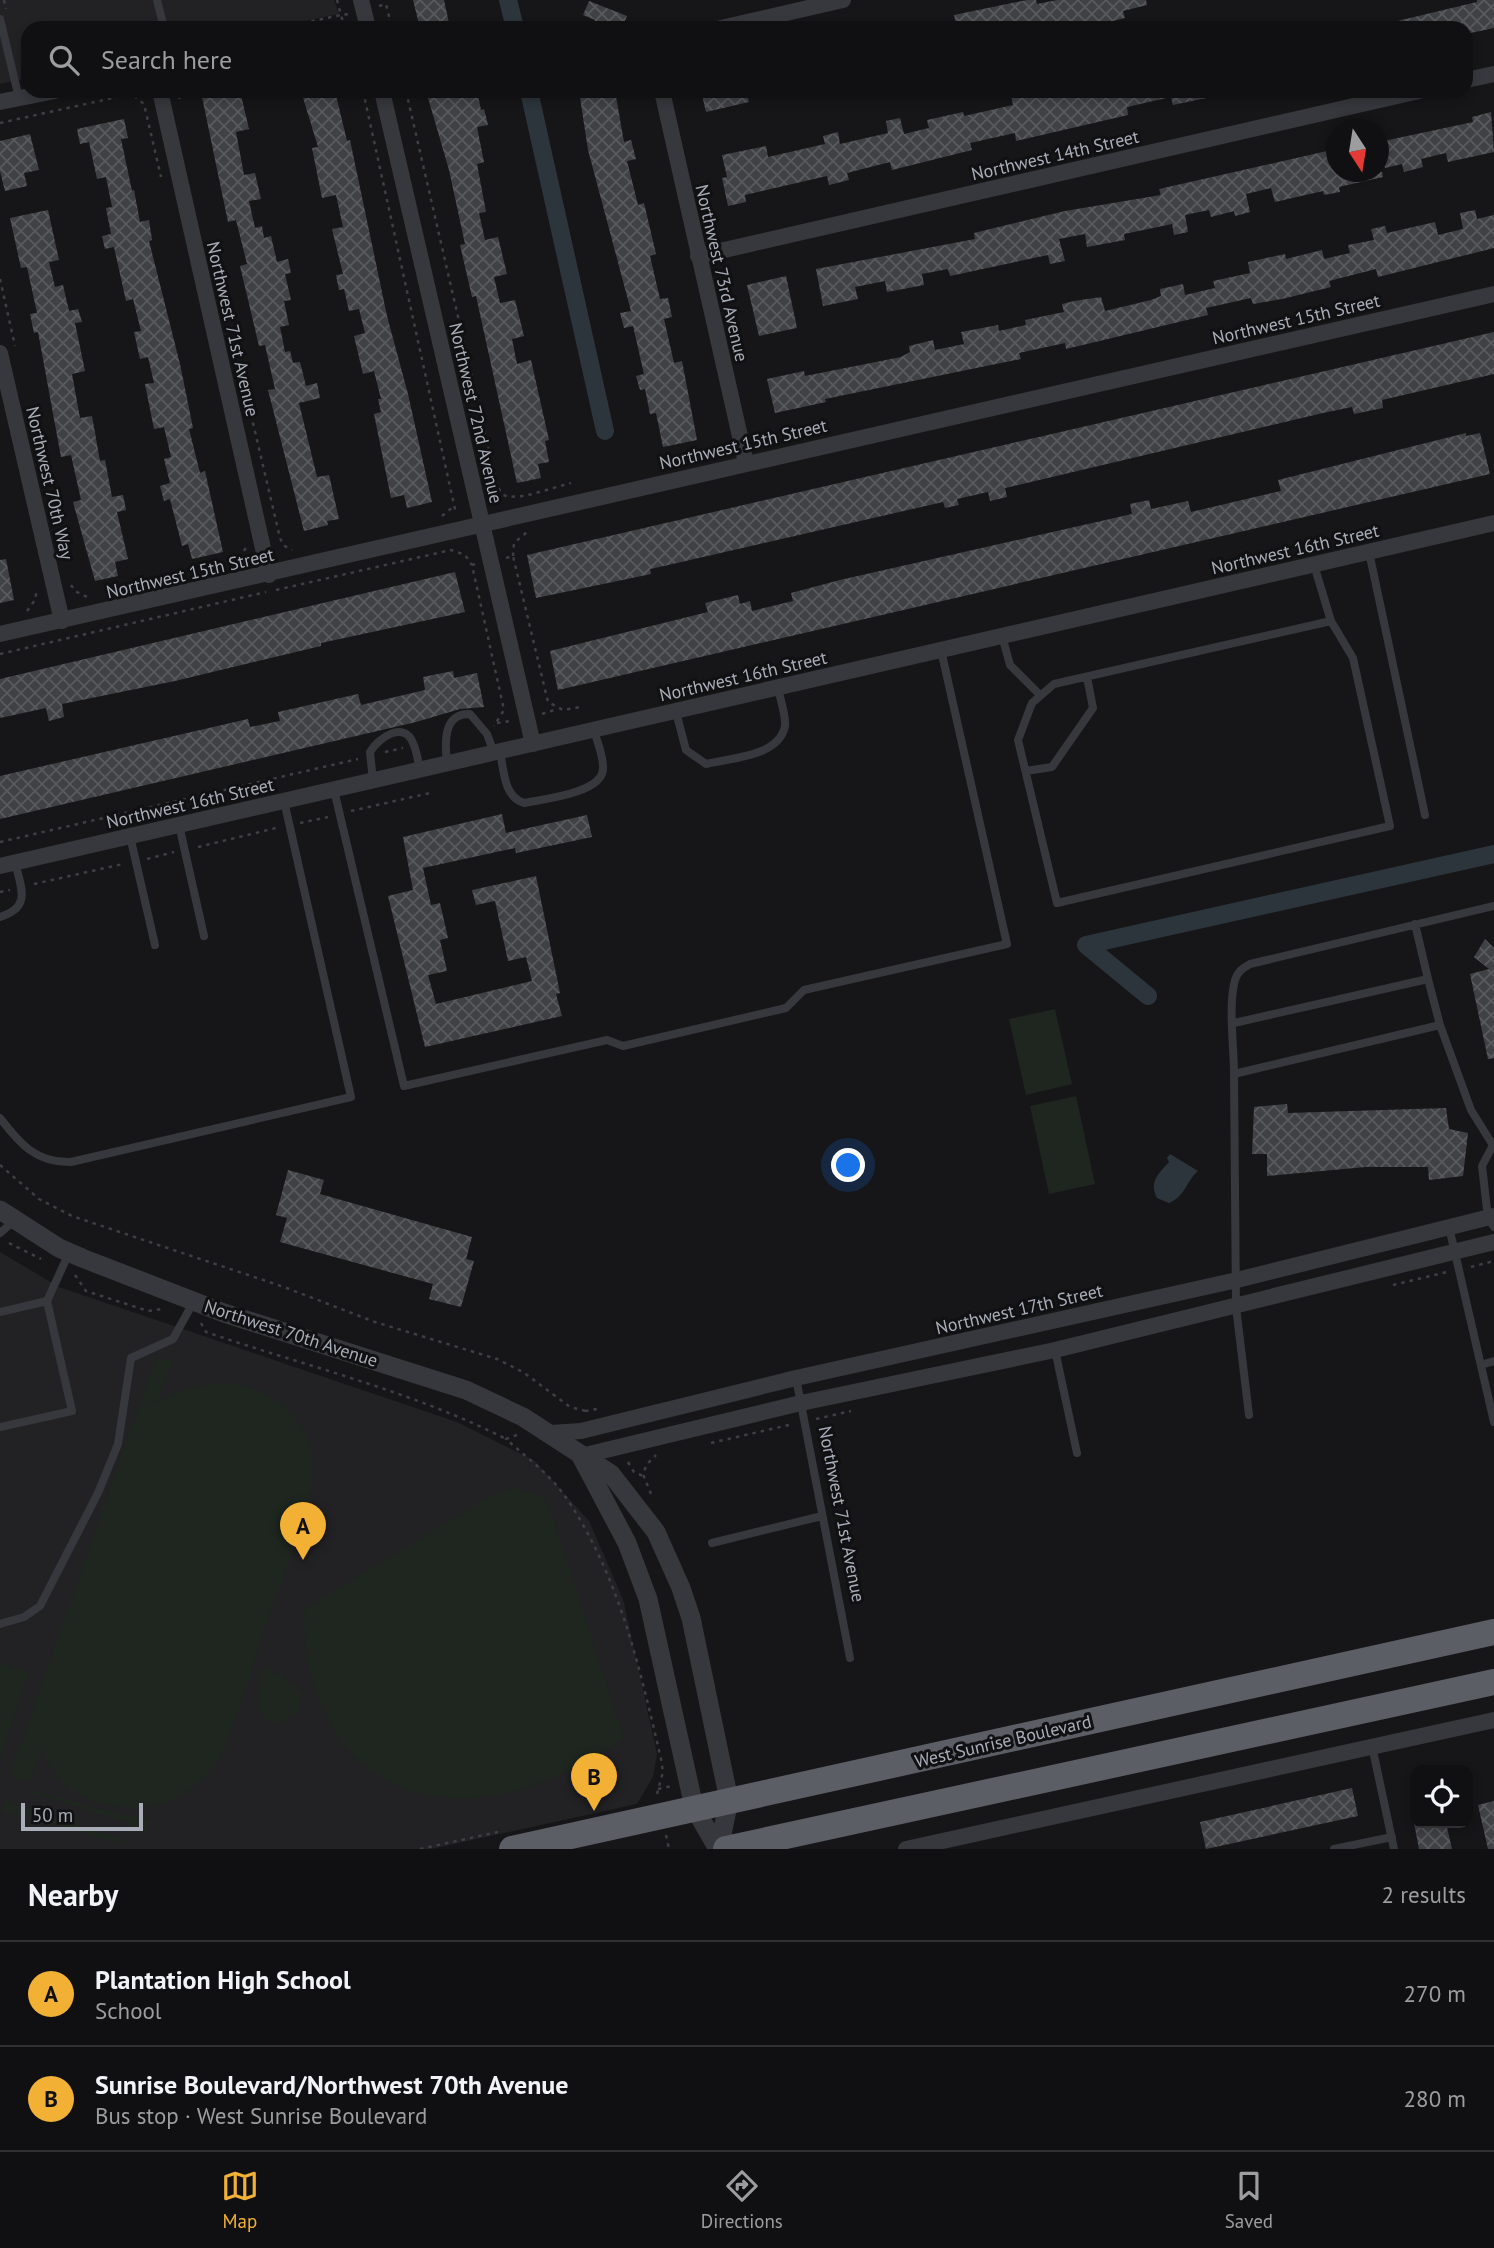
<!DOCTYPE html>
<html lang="en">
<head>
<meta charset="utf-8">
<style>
	body { margin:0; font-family:"PT Sans",sans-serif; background:#19191b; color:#f1f3f6 }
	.controls { position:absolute; right:21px; bottom:21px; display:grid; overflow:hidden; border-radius:14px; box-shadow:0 4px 10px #0003 }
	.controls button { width:63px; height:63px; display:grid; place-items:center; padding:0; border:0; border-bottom:2px solid #303032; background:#101012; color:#f1f3f6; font:35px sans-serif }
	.compass { position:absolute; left:1326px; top:119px; width:63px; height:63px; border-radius:50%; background:#101012; box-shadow:0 4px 10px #0003; rotate:168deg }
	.scale { position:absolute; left:21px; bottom:18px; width:122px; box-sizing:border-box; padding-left:7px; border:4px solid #a8adb8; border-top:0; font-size:19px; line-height:24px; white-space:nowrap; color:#a8adb8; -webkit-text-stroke:5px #111113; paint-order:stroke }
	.you { position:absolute; left:849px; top:1166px; width:24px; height:24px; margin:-18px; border:5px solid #fff; border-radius:50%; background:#1a73e8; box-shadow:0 0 0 10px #1a73e833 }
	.badge { display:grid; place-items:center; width:46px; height:46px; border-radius:50%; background:#f2b134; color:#111; font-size:23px; font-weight:700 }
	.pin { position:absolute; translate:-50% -58px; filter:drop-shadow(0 2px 4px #0008) }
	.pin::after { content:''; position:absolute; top:37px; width:24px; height:21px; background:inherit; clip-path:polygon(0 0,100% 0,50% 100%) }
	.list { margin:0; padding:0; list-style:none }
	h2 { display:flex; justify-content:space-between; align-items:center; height:91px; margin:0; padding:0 28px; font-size:30px }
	h2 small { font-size:23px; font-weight:400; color:#9c9d9f }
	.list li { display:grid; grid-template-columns:46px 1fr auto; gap:21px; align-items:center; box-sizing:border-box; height:105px; padding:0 28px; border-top:2px solid #303032 }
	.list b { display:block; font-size:26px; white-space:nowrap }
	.list p { margin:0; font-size:23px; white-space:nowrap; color:#9c9d9f }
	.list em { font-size:23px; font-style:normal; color:#9c9d9f }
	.icon { flex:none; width:38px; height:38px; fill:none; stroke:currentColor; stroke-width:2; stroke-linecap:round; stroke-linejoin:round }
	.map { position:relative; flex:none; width:1494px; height:1849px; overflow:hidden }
	.search { position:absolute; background:#101012; box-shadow:0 4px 10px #0003; left:21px; right:21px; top:21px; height:77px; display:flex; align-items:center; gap:18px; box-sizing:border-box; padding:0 24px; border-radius:21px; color:#9c9d9f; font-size:26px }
	.sheet { height:301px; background:#101012 }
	nav { display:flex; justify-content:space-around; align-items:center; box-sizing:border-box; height:98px; border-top:2px solid #303032; background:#101012; font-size:19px; color:#9c9d9f }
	nav a { display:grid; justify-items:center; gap:4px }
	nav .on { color:#f2b134 }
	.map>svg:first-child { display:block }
	.built { fill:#222225 }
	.pitch { fill:#1e261f }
	.water { fill:#2c353c }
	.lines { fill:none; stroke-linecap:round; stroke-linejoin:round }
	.canal { stroke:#2c353c; stroke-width:18 }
	.building { fill:url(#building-cross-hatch) }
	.path { stroke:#3d3f44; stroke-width:2.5; stroke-dasharray:3.5 5; stroke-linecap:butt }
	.service { stroke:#37383d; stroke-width:8 }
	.minor { stroke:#37383d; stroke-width:16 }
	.tertiary { stroke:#37383d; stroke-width:19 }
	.trunk { stroke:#5b5e65; stroke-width:26 }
	.labels { text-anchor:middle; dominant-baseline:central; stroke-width:6; stroke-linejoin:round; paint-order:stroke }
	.street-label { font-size:18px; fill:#a8adb8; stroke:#111113 }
</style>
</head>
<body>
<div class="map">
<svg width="1494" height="1849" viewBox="0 0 1494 1849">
	<defs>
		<pattern id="building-cross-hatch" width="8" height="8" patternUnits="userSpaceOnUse" patternTransform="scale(1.75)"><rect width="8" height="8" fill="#404145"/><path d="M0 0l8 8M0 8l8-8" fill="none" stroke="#595a5e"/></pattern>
	</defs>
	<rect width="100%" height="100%" fill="#161618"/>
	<path class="built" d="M0,0H334L339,14L268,28H28V78L0,84Z
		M0,1252L59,1287L457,1422L535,1461L589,1521L623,1599L657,1754L653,1777L637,1804L431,1849H0Z"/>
	<path class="pitch" d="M1055,1009L1072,1084L1026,1095L1009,1019Z
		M1076,1096L1095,1184L1049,1194L1030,1106Z
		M156,1358L173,1361L156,1404C185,1384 224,1378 258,1390C283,1399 306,1424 312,1451C322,1499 281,1577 266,1625C253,1669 239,1713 222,1756C210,1772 197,1787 179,1797C138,1818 76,1808 51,1768C47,1762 45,1754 43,1748L30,1782L9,1777Z
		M515,1487L547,1499L624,1737C516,1819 357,1837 311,1678C305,1656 305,1632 304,1609L490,1496Z
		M0,1662L29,1672L0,1762Z
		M264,1667L283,1676L302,1694L298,1711L282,1723L266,1721L259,1713L258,1673Z
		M33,1790L132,1818L134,1814L151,1819L146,1834L129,1827L130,1823L32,1793Z
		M5,1801L123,1840L122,1844L21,1814L20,1817L2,1812Z"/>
	<path class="water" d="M1170,1154L1198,1171C1187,1180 1185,1197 1169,1203L1157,1198C1149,1182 1158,1174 1169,1162L1167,1158Z"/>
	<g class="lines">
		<path class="canal" d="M508,0L515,28
			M529,91L605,431
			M1148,996L1086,945L1494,854"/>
	</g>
	<path class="building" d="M413,0H444L450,28H420Z
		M1027,0H1036L1037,4L1057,0H1146L1147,5L1123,11L1125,18L1085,28H957L954,15Z
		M1477,0H1494V28L1466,34V28H1390L1389,23L1477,2Z
		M589,1L627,16L622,28H592L595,20L583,15Z
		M226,91H240L249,129L236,132L244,175L255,173L261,199L249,201L255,228L262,226L264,238L271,236L277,262L288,259L291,273L285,274L291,300L284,301L289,325L280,327L285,352L290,351L293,363L300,362L306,386L317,383L320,398L299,403L317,477L329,475L339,519L327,521L328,525L304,531L268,390L275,389L265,345L259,346L240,266L247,264L236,220L228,222L202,97Z
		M301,91H335L347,141L350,140L387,316L408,394L432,502L407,508L404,495L391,498L374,414L381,412L378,399H381L374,371L363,374L354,336L365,333L359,309L349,311L344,289L339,290L336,275L343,274L332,229L343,227L336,195L322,198L312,148L318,147Z
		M426,91H477L481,110L484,109L488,125L477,127L484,162L477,164L486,212L479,213L485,240L498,237L507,274L494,277L500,303L515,300L524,336L512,339L517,364L531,360L549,440L545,441L549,462L538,464L541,478L517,483L476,296L472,297L460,245L465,244L449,170Z
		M579,91H615L624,142L631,140L636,159L627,161L638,205L644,203L656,254L650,256L660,299L668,298L672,317L664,319L674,363L682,361L697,440L663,447L656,413L650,414L645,389L640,390L636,376L644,374L633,326L624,328L620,313L631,311L588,150Z
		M701,91H746L749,102L706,112Z
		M1010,91H1076L1077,94L1093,91H1211V97L1173,105L1171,97L1127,107L1128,115L1016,141L1015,133L970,143L972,150L892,170L890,162L847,173L849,180L829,185L827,176L745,195L746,202L728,206L722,178L727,177L722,155L766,146L768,157L825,144L823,136L838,132L840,144L888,133L886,121L900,118L904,134L929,128L927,120L963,112L964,116L1013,105Z
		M1491,112L1494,152L1448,162L1446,153L1421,159L1423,167L1404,172L1402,164L1385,168L1379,142L1473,122L1472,117Z
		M124,119L128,138L121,139L132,191L134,190L140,222L149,220L152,240L149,241L180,364L193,428L189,429L200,473L205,471L223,552L192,559L188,544L182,546L170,499L164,501L160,486L170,483L164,459L171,457L164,427L154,429L145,384L154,383L148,357L140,359L134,332L141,331L133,299L126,301L114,247L105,249L102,236L111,234L106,208L112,207L106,177L97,179L89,142L80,144L77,129Z
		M30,134L39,170L24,173L27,186L5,191L0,171V141Z
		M1336,149V172H1382L1383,177L1339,187L1340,192L1324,195L1323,191L1275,202L1271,188L1246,194L1250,212L1235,216L1234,211L1211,217L1209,210L1185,215L1188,232L1174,235L1172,224L1124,234L1125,240L1087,247L1085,234L1059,239L1065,261L1050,264L1048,255L950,276L948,269L922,274L924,285L887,292L885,281L855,287L858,299L823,306L816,269L975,239L974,233L1065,211L1161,195L1159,189Z
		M48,210L59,260L49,262L55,287L63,285L69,311L78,309L82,322L75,323L85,371L72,374L80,418L92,416L100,461L105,460L112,497L123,495L126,510L117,512L128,559L115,562L118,576L95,581L73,502L81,500L71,455L61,457L38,332L34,333L30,314L37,313L27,267L21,268L10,218Z
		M1475,210L1477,219L1494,215V248L1378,277L1376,269L1329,281L1331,287L1282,299L1253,304L1251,298L1206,308L1208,315L1066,349L1065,343L1019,353L1021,359L825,399L826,402L775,413L767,379L804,371L805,376L901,357L910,352L909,346L933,340L935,350L964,344L961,332L998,325L999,331L1026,325L1025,320L1064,312L1062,304L1074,301L1101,297L1105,311L1151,300L1161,296L1160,289L1183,284L1185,295L1215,288L1213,281L1250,273L1248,262L1285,254L1286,259L1322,250L1324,259L1350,253L1348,245L1374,240L1371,229L1385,226L1387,233L1435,222L1438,235L1463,229L1460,213Z
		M786,276L797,328L759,336L747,285Z
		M1494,332V374L1382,400L1383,408L1354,414L1352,407L1323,413L1005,488L1007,497L990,501L988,492L957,499L959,505L945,508L943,502L664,566L650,569L651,574L536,598L527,555Z
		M1466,433V436L1480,433L1490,474L558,690L550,651L708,612L705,603L738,595L740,604L750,601L752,611L793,601L791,593L840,580L1132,514L1130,504L1149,500L1151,509L1188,501L1191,512L1281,491L1278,480Z
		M6,559L14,600L0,603V560Z
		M455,572L465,612L321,643V646L175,681L62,704L64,717L49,721L46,708L0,718V679Z
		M453,671L454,678L477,673L484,707L460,709L416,722L0,819V776L248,719L250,727L280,721L278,712L358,694L361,705L425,690L423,677Z
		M502,814L506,833L587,815L592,837L516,853L515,848L423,868L431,905L440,903L448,938L440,940L447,971L428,975L436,1004L532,981L526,957L508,961L495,901L476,905L472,890L536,876L560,993L556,994L562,1016L425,1047L388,896L413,890L403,837Z
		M1485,939L1494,948V1058L1488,1059L1470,974L1489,969L1474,957Z
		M1287,1104L1288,1113L1446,1108L1449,1129L1468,1133L1463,1176L1429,1180L1428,1167H1366L1267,1176V1154H1252L1254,1107Z
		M288,1170L324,1180L320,1194L472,1237L466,1259L474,1261L461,1307L429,1299L433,1284L280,1242L287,1218L276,1215Z
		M1352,1788L1358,1816L1206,1849L1200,1822Z
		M1494,1801V1849H1488L1478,1805Z
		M1414,1823H1446L1452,1849H1419Z"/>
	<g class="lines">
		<path class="path" d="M4,0L6,9
			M379,6L386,4L392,28
			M278,28L341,15L337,0
			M345,28L341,15L349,14
			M363,91L456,514
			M406,91L497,486L502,494L508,497L525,496L571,483
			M134,96L144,104L161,177
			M179,99L183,91
			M0,123L122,96L145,94
			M0,279L15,346
			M249,406L280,538L283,545L292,550
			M442,516L453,507
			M513,556L514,543L527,532
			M506,558L513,556L548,702L563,710L581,707
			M233,564L246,548
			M475,564L472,565L504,710L494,726
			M71,585L75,591L87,597
			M276,590L451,550L465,555L472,565
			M27,611L35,600L37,589
			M0,654L266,592
			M542,714L557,709
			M497,723L511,721
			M385,752L403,748
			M351,811L430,793
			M300,823L328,817
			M0,842L358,759
			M198,847L276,828
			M147,859L174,852
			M34,884L123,864
			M0,892L10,890
			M0,1165L39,1199L72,1216L284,1287L375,1322L497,1359L523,1372L570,1407L586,1411
			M9,1243L41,1259
			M1471,1267L1494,1261
			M75,1275L86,1291L148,1311L162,1309
			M1393,1285L1447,1272
			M201,1323L206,1332C305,1366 412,1391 506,1439
			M585,1411L597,1409
			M816,1419L851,1411
			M517,1435L506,1439C527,1458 551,1475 567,1499C620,1578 640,1669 661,1759L663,1772L657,1794
			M711,1443L793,1424
			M628,1462L634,1472L643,1476
			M651,1494L643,1474L647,1464L656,1455
			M658,1789L672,1786
			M666,1835L669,1849
			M420,1849L498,1832"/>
		<path class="service" d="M157,0L164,28
			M0,19L19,98
			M1369,552L1425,815
			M1314,565L1331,621
			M1331,621L1353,658L1390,826L1057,903L1018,740L1032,703L1054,684Z
			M1002,636L1010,665L1039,694
			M676,712L686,750L706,764C730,758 779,757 785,726C786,714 780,699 778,688
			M500,752C504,771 504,797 524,803C544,799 602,793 603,769C604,757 597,742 594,730
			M447,764C445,745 442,713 470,714L487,734L494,753
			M1026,771L1052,767L1093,708L1087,677
			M373,781L370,752C378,738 404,720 413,743C417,751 418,762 420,770
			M334,790L404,1086L607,1040L623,1046L786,1008L804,990L1007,944L941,650
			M179,825L204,936
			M130,836L155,945
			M1494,906L1250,964C1243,968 1238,971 1235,980C1228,1005 1234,1047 1234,1074L1440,1025L1471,1110L1494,1147
			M0,917C32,907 21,888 15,862
			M1428,979L1440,1025
			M1234,1023L1428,979L1415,924
			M1234,1074L1236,1307L1249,1415
			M0,1118C20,1144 36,1163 71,1162L351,1097L284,801
			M1492,1147L1482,1166L1488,1218L1494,1227
			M1449,1227L1494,1422
			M0,1233L14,1221
			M0,1312L47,1301
			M1055,1350L1077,1453
			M1481,1365L1494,1361
			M796,1378L850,1658
			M0,1427L72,1411L47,1301L69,1253
			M712,1543L822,1516
			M0,1624L24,1617L40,1606L98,1493L118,1444L131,1358L173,1339L194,1301
			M1372,1746L1394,1849
			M1334,1849L1392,1837"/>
		<path class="minor" d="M361,0L368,28
			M721,28L843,0
			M1466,80L1494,74
			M160,91L269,575
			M382,91L533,744
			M662,91L746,463
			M0,102L55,91
			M698,256L1419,91
			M0,353L62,621
			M0,634L1494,294
			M0,866L1494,523
			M551,1433L581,1431L796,1378L1237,1280L1494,1216
			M581,1456L801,1403L1055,1350L1494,1242
			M906,1849L1494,1720"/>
		<path class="tertiary" d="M0,1210L59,1248L82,1258L224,1313L466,1390L523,1417L611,1474L656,1532L681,1588L691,1618L729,1800L719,1849
			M581,1456L627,1543L648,1599L694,1807L718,1849"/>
		<path class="trunk" d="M512,1849L1494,1632
			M726,1849L1494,1682"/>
	</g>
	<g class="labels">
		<g class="street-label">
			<text transform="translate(1055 155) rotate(-13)">Northwest 14th Street</text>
			<text transform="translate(722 273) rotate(77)">Northwest 73rd Avenue</text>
			<text transform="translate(1296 319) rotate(-13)">Northwest 15th Street</text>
			<text transform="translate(233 329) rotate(77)">Northwest 71st Avenue</text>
			<text transform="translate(476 413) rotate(77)">Northwest 72nd Avenue</text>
			<text transform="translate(743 444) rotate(-13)">Northwest 15th Street</text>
			<text transform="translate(50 483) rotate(77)">Northwest 70th Way</text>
			<text transform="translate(1295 549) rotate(-13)">Northwest 16th Street</text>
			<text transform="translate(190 573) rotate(-13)">Northwest 15th Street</text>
			<text transform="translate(743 676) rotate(-13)">Northwest 16th Street</text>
			<text transform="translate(190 803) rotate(-13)">Northwest 16th Street</text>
			<text transform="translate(1019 1309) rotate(-13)">Northwest 17th Street</text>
			<text transform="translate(291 1333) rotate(18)">Northwest 70th Avenue</text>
			<text transform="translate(842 1514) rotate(79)">Northwest 71st Avenue</text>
			<text transform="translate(1003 1741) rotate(-13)">West Sunrise Boulevard</text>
		</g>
	</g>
</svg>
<div class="controls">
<button><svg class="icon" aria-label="locate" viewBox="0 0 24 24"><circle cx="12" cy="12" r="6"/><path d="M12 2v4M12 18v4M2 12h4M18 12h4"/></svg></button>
</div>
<svg class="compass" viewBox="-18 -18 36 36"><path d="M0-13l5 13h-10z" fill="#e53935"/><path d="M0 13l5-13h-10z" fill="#9c9d9f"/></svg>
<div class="scale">50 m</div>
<div class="you"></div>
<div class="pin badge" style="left:303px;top:1560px">A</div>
<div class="pin badge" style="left:594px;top:1811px">B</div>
<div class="search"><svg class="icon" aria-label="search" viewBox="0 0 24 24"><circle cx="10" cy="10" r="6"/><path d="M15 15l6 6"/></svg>Search here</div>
</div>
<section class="sheet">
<h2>Nearby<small>2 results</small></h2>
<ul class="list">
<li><span class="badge">A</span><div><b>Plantation High School</b><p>School</p></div><em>270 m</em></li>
<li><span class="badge">B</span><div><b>Sunrise Boulevard/Northwest 70th Avenue</b><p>Bus stop · West Sunrise Boulevard</p></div><em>280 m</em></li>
</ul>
</section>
<nav>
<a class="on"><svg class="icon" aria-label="map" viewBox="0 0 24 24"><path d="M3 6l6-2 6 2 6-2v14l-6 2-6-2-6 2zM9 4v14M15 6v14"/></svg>Map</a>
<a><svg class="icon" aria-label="directions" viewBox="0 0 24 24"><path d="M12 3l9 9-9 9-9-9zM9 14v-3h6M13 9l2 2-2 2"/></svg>Directions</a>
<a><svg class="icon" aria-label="saved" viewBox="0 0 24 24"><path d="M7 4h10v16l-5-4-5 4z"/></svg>Saved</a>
</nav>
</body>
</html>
